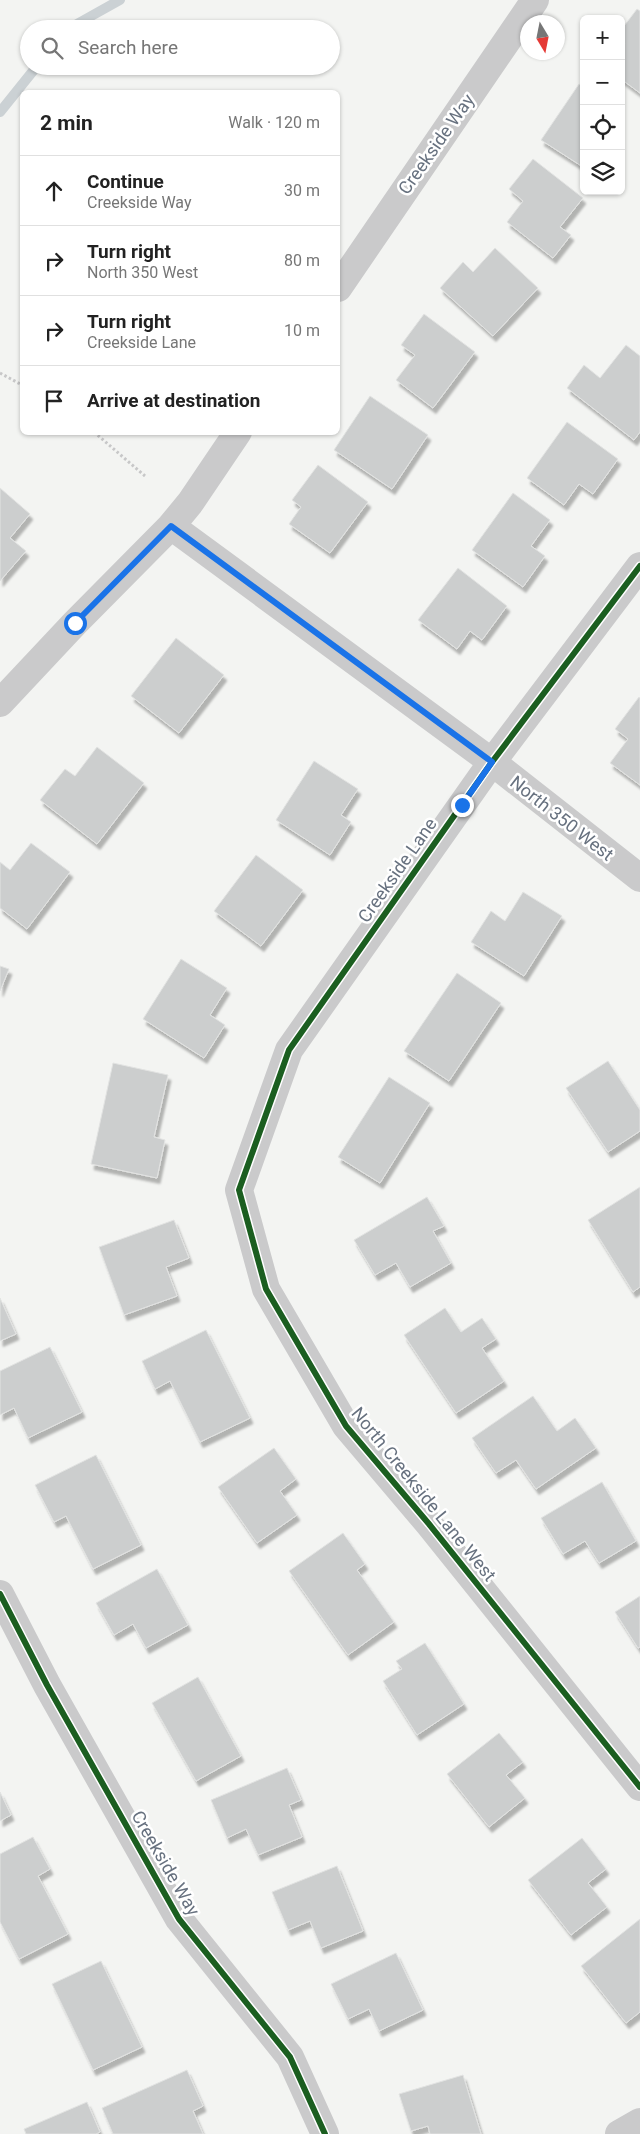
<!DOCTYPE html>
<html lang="en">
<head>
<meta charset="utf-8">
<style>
	body { margin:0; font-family:Roboto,sans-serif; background:#f6f6f6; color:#222 }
	.controls { position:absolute; right:15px; top:15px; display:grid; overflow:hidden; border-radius:8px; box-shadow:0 1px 4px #0004 }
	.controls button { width:45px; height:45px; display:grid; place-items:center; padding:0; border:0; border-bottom:1px solid #e0e0e0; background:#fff; color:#222; font:25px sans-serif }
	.compass { position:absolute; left:520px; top:15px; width:45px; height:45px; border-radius:50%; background:#fff; box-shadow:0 1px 4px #0004; rotate:170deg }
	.stop { position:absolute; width:15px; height:15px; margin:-11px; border:4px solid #1a73e8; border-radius:50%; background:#fff }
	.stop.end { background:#1a73e8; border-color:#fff; box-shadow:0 1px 5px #0008 }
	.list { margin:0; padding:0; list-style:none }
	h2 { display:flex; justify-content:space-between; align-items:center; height:65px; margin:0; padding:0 20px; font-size:21px }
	h2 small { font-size:16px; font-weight:400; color:#767676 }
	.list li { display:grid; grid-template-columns:32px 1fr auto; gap:15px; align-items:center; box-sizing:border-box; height:70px; padding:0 20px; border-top:1px solid #e0e0e0 }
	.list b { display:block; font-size:19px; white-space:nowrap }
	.list p { margin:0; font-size:16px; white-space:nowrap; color:#767676 }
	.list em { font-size:16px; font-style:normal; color:#767676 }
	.icon { flex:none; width:28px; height:28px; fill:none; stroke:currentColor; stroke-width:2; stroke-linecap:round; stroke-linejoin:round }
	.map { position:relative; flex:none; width:640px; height:2134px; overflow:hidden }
	.search { position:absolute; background:#fff; box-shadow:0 1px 4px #0004; left:20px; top:20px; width:320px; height:55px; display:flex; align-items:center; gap:12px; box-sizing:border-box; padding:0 18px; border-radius:28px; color:#767676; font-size:19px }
	.panel { position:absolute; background:#fff; box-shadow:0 1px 4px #0004; left:20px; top:90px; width:320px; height:345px; border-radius:8px }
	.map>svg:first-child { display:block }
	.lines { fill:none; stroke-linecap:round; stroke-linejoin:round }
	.stream { stroke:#cbd1d4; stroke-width:10 }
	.building { fill:#cccece; stroke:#e2e3e2; filter:url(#shadow) }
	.path { stroke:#c7c7c8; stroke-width:3; stroke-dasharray:2.5 2.5; stroke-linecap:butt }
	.minor { stroke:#cacacb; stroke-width:28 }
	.cycleway-casing { stroke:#fff; stroke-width:9 }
	.cycleway { stroke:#1b5e20; stroke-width:6 }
	.route { stroke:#1a73e8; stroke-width:6 }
	.labels { text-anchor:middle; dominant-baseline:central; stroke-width:5; stroke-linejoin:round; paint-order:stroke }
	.street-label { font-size:18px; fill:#67717f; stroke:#fff }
</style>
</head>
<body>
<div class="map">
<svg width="640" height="2134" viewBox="0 0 640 2134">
	<defs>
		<filter id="shadow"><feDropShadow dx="3" dy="5.5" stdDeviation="1" flood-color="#0004"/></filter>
	</defs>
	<rect width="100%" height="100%" fill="#f3f4f2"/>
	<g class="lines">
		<path class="stream" d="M68,29L120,0
			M0,112L37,66"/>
	</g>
	<path class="building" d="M637,9L640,11V93L621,79V48L625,43L621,41V30Z
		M579,84L584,87L583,167L541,140Z
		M533,159L583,198L560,227L571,235L553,258L507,222L523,201L509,189Z
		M495,248L538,288L493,336L440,288L463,262L473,272Z
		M424,314L475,352L433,408L396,380L415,355L401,345Z
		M626,345L640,356V432L634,440L567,388L584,365L600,378Z
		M370,396L428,435L392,489L334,450Z
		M567,422L618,459L593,494L579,484L564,505L527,478Z
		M318,465L368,502L330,553L289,524L301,507L292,500Z
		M0,488L30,514L10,538L26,551L0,581Z
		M513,493L550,520L531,546L545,556L523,587L472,550Z
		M458,568L507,606L482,640L470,631L457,649L418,620Z
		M176,638L224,675L179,733L131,696Z
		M639,697L640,698V785L610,763L628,739L615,729Z
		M97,747L144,783L97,844L40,800L65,769L75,776Z
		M314,761L358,789L341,815L351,822L330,855L276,820Z
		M31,843L70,872L27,929L0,908V862L10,870Z
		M256,855L303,890L261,946L214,911Z
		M523,892L562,916L524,976L471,942L491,911L505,921Z
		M181,959L227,988L210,1015L225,1025L204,1058L143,1019Z
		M0,966L9,969L0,991Z
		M457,973L501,1003L449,1081L404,1051Z
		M608,1061L640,1110V1131L608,1152L566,1088Z
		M113,1063L168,1075L154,1137L165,1140L157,1178L91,1164Z
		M389,1077L430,1103L380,1183L338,1157Z
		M640,1187V1287L633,1292L588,1220Z
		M427,1197L444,1226L433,1231L451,1263L410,1287L396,1263L375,1275L354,1240Z
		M174,1220L189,1258L166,1267L177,1296L124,1315L99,1247Z
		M0,1298L16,1334L0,1341Z
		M445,1308L461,1332L482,1318L496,1339L482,1348L504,1381L456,1413L404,1335Z
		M206,1330L250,1418L200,1442L170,1381L155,1389L142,1361Z
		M50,1347L82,1412L28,1438L14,1408L0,1415V1371Z
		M533,1396L557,1431L575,1418L596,1448L536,1489L516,1460L496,1473L472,1438Z
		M274,1448L296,1479L280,1491L297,1515L257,1543L218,1487Z
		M96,1455L141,1545L93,1569L66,1516L54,1522L35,1485Z
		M602,1482L636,1541L599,1563L585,1541L563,1554L541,1518Z
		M343,1533L365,1564L357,1570L394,1622L348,1655L289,1571Z
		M157,1569L188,1625L146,1648L133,1624L114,1635L96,1603Z
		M640,1596V1647L638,1648L615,1612Z
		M425,1643L464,1704L417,1735L383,1681L402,1669L396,1661Z
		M198,1677L241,1756L196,1781L152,1703Z
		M499,1733L523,1762L506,1775L525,1798L489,1827L447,1774Z
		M287,1768L301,1800L289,1805L302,1837L258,1855L246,1829L227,1838L211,1800Z
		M0,1792L11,1815L0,1821Z
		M33,1837L50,1869L38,1876L68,1934L19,1959L0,1922V1854Z
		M582,1838L606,1869L588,1883L607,1907L571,1935L528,1880Z
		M337,1866L363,1931L321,1948L310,1921L288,1930L272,1892Z
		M640,1919V2012L626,2023L581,1966Z
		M396,1953L423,2010L379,2031L369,2009L348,2019L331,1984Z
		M101,1961L142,2047L93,2070L52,1984Z
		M187,2070L203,2106L193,2111L203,2134H113L102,2108Z
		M463,2075L481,2134H430L428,2126L411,2131L399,2094Z
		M87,2102L100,2132L96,2134H26L24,2129Z"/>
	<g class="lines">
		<path class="path" d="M0,373L22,385
			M94,432L145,476"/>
		<path class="minor" d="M338,288L535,0
			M171,526L492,762L640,878
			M640,566L492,762L289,1050L239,1190L266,1289L346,1426L429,1524L640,1787
			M0,703L75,623L171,526L190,503L238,432
			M0,1594L47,1685L179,1919L290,2057L325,2134
			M619,2134L640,2122"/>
		<defs>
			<path id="cycleway" d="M640,566L492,762L289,1050L239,1190L266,1289L346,1426L429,1524L640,1787
				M0,1594L47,1685L179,1919L290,2057L325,2134"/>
		</defs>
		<use href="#cycleway" class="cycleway-casing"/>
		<use href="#cycleway" class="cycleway"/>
	</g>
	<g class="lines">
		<path class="route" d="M75,623L171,526L492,762L462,805"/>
	</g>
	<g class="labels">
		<g class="street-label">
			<text transform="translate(436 144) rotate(-55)">Creekside Way</text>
			<text transform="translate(562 818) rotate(38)">North 350 West</text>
			<text transform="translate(397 870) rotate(-55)">Creekside Lane</text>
			<text transform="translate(424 1494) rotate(51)">North Creekside Lane West</text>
			<text transform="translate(166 1863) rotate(60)">Creekside Way</text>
		</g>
	</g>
</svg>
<div class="controls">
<button>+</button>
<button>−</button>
<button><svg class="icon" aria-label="locate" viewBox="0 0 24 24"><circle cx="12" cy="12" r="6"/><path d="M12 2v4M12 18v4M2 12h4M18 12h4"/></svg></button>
<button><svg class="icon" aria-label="layers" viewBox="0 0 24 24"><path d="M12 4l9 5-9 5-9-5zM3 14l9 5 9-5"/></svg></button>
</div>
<svg class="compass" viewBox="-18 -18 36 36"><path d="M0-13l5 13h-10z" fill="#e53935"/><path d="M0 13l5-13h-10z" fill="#767676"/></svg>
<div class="stop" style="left:75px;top:623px"></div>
<div class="stop end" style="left:462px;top:805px"></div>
<div class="search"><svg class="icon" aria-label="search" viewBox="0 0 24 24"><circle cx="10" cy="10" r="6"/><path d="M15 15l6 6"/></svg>Search here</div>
<section class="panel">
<h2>2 min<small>Walk · 120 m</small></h2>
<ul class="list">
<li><svg class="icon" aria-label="ahead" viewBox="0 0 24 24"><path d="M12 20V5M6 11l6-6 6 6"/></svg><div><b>Continue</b><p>Creekside Way</p></div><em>30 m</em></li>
<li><svg class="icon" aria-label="right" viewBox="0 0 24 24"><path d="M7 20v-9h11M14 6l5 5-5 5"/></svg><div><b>Turn right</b><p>North 350 West</p></div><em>80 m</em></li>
<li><svg class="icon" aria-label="right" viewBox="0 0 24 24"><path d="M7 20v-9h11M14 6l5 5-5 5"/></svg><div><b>Turn right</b><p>Creekside Lane</p></div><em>10 m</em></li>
<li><svg class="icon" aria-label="arrive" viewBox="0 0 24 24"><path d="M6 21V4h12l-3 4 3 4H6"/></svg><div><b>Arrive at destination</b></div></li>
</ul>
</section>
</div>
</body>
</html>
